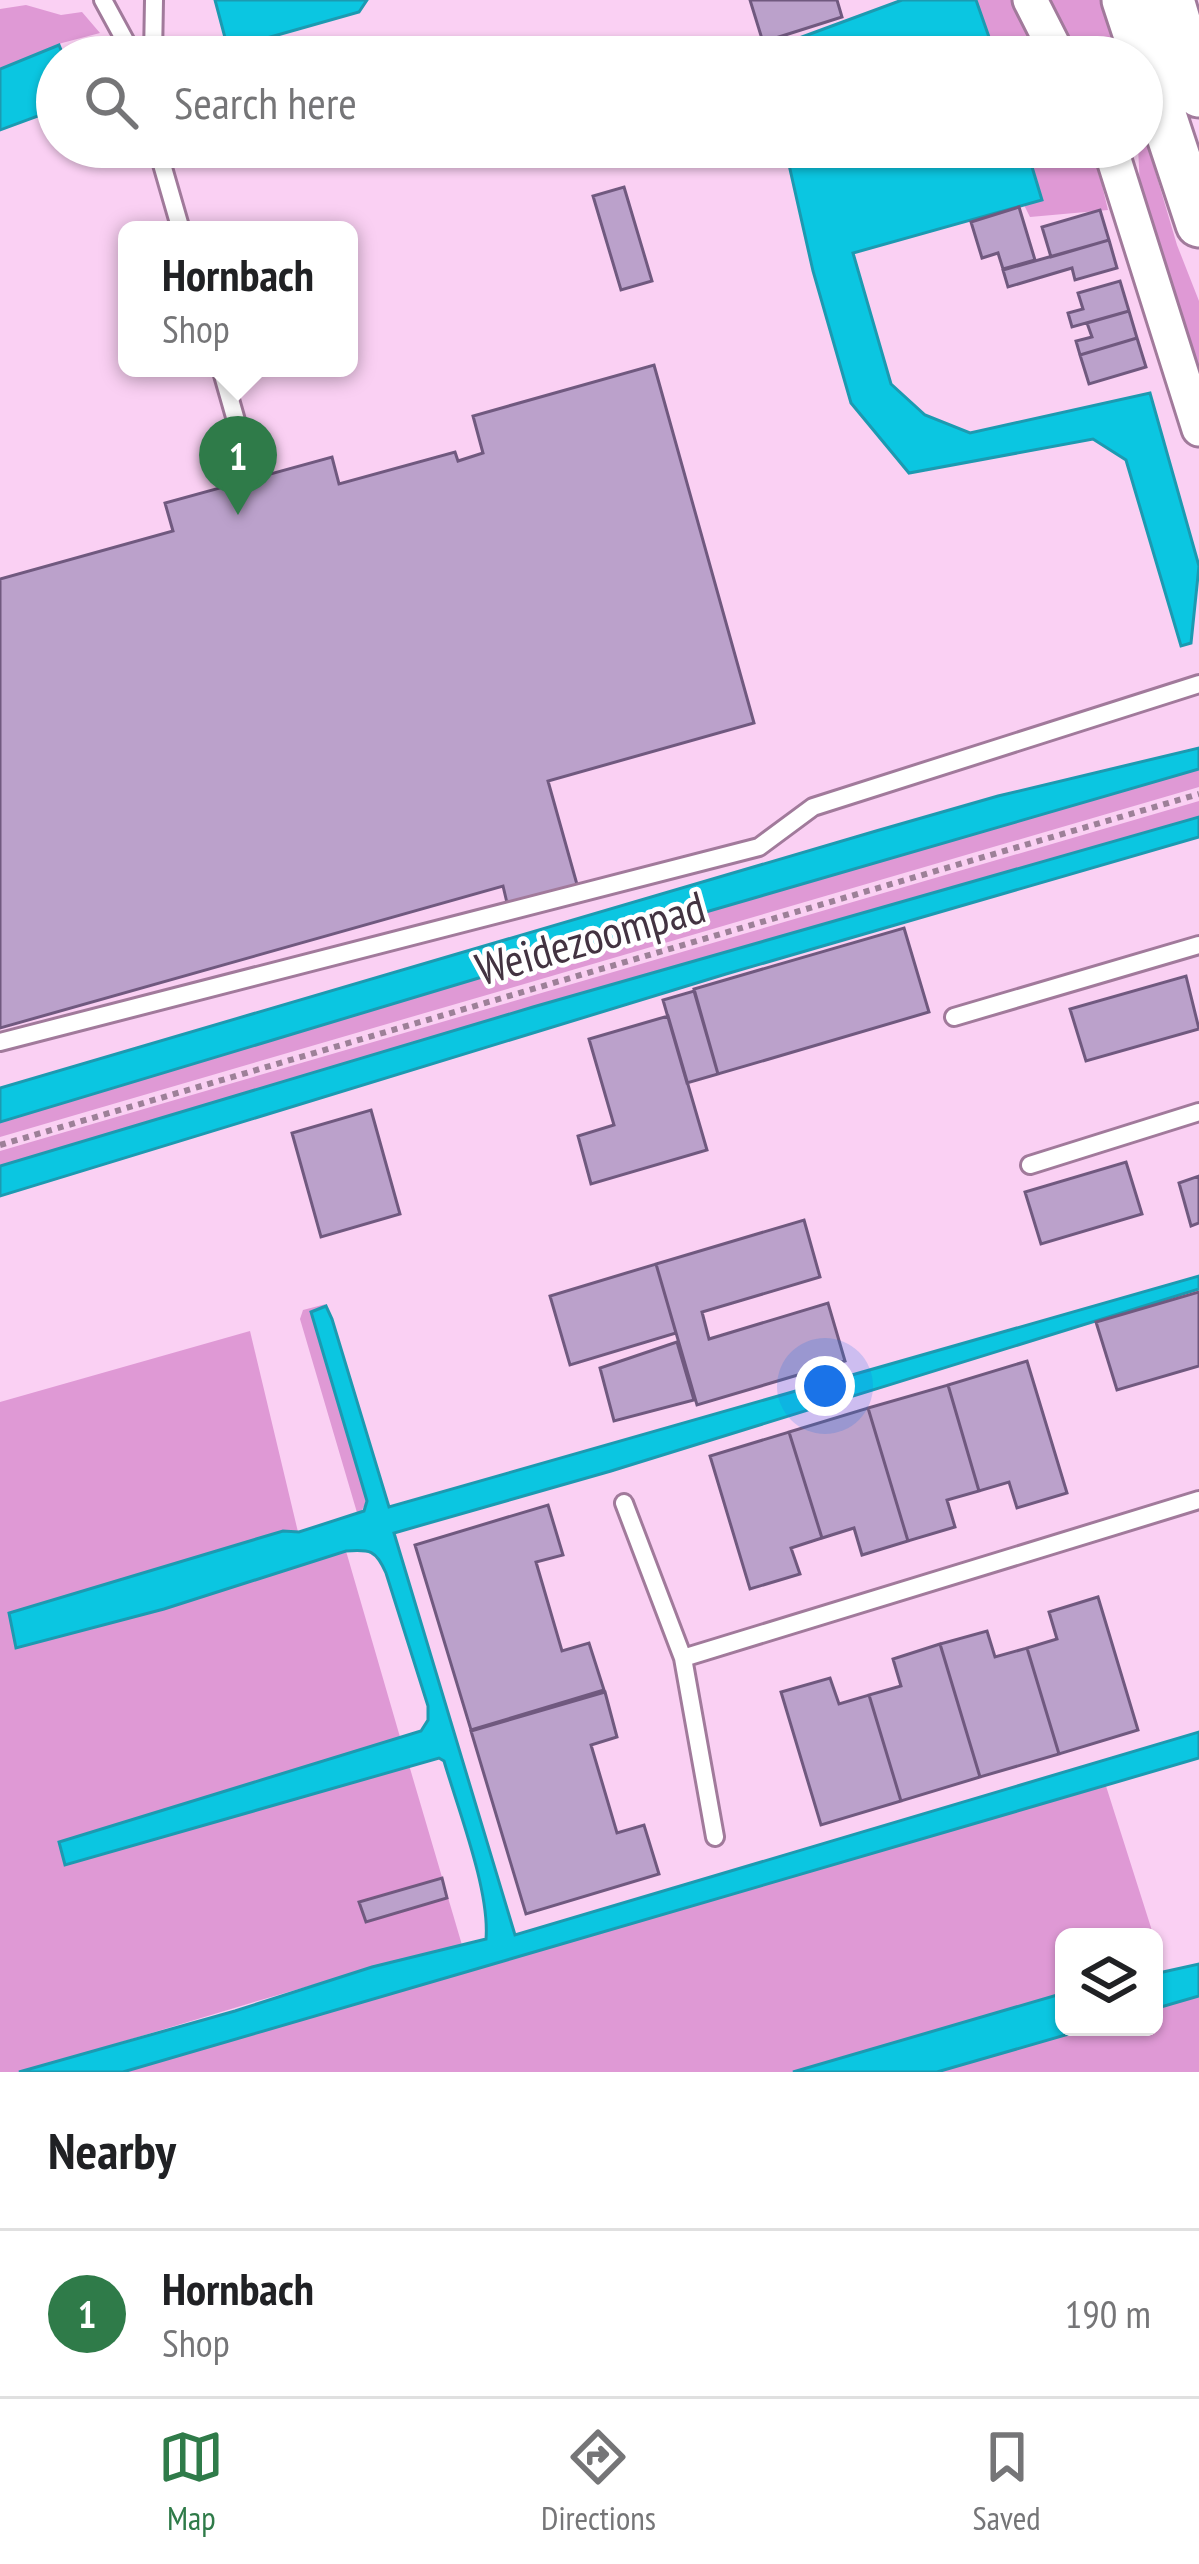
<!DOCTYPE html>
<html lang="en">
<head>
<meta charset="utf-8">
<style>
	body { margin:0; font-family:"PT Sans Narrow",sans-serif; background:#f6f6f6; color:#202124 }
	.controls { position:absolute; right:36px; bottom:36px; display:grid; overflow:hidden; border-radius:18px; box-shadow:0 3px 9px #0004 }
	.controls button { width:108px; height:108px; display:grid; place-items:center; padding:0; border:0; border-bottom:3px solid #e0e0e0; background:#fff; color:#202124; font:60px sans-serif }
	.you { position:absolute; left:825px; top:1386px; width:42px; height:42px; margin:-30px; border:9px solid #fff; border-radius:50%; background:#1a73e8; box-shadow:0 0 0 18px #1a73e833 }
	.badge { display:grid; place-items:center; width:78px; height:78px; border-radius:50%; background:#2f7b49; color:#fff; font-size:39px; font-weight:700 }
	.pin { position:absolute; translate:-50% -99px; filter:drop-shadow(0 3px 6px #0008) }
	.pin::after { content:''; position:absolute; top:63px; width:42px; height:36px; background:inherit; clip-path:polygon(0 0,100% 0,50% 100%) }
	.popup { position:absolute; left:118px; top:221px; width:240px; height:156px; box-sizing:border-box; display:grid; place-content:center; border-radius:18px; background:#fff; filter:drop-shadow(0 3px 9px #0005); font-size:39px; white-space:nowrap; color:#757577 }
	.popup b { font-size:45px; color:#202124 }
	.popup::after { content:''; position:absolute; left:50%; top:100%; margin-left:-24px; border:24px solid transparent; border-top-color:#fff }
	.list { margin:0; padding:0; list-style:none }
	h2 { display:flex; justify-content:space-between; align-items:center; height:156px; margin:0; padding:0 48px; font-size:51px }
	h2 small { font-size:39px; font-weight:400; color:#757577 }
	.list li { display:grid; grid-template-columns:78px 1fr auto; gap:36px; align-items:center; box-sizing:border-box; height:168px; padding:0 48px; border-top:3px solid #e0e0e0 }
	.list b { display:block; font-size:45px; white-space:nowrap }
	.list p { margin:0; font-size:39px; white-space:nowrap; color:#757577 }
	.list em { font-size:39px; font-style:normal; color:#757577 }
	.icon { flex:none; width:66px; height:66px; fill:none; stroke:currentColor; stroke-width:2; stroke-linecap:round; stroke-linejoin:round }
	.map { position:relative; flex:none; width:1199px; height:2072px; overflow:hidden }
	.search { position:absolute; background:#fff; box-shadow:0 3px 9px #0004; left:36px; right:36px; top:36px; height:132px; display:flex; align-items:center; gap:30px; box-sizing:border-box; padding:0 42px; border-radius:66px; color:#757577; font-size:45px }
	.sheet { height:324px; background:#fff }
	nav { display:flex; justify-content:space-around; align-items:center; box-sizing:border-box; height:168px; border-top:3px solid #e0e0e0; background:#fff; font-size:33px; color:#757577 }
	nav a { display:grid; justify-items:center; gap:6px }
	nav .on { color:#2f7b49 }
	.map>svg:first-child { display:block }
	.green { fill:#df99d5 }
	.water { fill:#0bc6e1; stroke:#1c9ab1; stroke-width:3 }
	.building { fill:#bba1cb; stroke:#70597f; stroke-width:3 }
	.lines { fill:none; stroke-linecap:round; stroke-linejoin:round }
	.lane-casing { stroke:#a17a9b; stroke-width:22 }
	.street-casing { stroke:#a17a9b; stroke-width:39 }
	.secondary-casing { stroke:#a17a9b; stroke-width:51 }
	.path { stroke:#9d8098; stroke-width:6; stroke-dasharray:6 6; stroke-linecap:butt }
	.lane { stroke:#fff; stroke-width:16 }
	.street { stroke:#fff; stroke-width:33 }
	.secondary { stroke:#fff; stroke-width:45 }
	.labels { text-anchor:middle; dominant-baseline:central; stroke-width:9; stroke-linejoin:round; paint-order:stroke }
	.street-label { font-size:45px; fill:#433341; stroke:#fff }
</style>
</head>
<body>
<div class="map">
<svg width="1199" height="2072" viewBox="0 0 1199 2072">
	<rect width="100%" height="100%" fill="#fad0f3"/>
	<path class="green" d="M976,0H1014L1042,57H996Z
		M1043,0H1105L1114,31L1116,57H1073Z
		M26,5L61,15L82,12L100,33L62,43L0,69V9Z
		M1143,130L1177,245L1199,301V383L1140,188L1138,147H1142Z
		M1026,147H1091L1111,179L1101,181L1108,210L1030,217L1024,205L1042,199Z
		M1199,769V787L0,1137V1122L502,971Z
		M1199,801V817L533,1007L0,1166V1151Z
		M326,1304L312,1313L367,1502L358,1516L300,1319L303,1310Z
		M250,1331L298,1532L282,1531L16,1647L164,1609L346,1551L400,1737L60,1841L65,1864L409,1765L462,1945C313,1981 167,2030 19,2072H0V1402Z
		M1106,1786L1154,1937H1064V1993L793,2072H123Z
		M1199,1996V2072H937L1093,2027H1154V2009Z"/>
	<path class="water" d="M215,0H367L359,12L228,49Z
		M902,0H976L996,57H766L764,51Z
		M59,45L64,57H57V109L0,130V69Z
		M785,147H1026L1042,200L853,253L891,384L925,415L970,433L1150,393L1199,566L1191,643L1181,646L1126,460L1093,439L909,473L851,403L813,271Z
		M1199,748V769L502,971L0,1122V1088L876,831L998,796Z
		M1199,817V837L726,974L0,1196V1166L533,1007Z
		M1199,1276V1289L611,1471L394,1533L515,1935L1199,1732V1758L123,2072H19L235,2011L372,1967L486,1939C490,1891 458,1809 444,1761L439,1758L65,1865L59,1842L421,1731L428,1720V1706L386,1573C376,1550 370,1549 346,1551L164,1609L16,1648L9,1613L283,1531L299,1532L364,1511L367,1501L311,1312L326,1306L332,1319L389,1507Z
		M1199,1964V1996L1154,2009V1974Z
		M1064,1993V2027H1093L937,2072H793Z"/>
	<path class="building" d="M750,0H837L842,17L763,42Z
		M624,187L652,281L621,290L593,196Z
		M1019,207L1035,260L1003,269L998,253L982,258L971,222Z
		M1100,210L1109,240L1051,257L1042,227Z
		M1109,240L1117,268L1075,280L1072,268L1008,287L1003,270Z
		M1120,281L1129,311L1072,327L1068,313L1083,309L1078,293Z
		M1129,311L1137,338L1080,355L1076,341L1092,337L1087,323Z
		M1137,338L1146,367L1089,384L1080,355Z
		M654,365L754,723L548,781L578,888L508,907L503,886L0,1028V579L173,531L165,503L332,457L339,484L455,452L458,461L483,453L473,416Z
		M904,928L929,1012L718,1074L694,989Z
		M1186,976L1199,1029L1086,1061L1070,1009Z
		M694,991L718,1074L687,1083L663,1000Z
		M668,1016L707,1150L591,1184L578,1136L614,1125L589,1039Z
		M371,1110L400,1214L321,1237L292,1133Z
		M1126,1162L1142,1214L1041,1244L1025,1192Z
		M1199,1176V1223L1191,1226L1179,1183Z
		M804,1220L820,1277L702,1312L709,1339L828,1303L845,1361L697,1405L656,1264Z
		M656,1264L676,1333L570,1365L550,1296Z
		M1199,1292V1366L1117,1390L1096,1322Z
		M677,1342L694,1400L614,1421L600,1368Z
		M1027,1361L1067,1493L1017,1508L1009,1482L979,1491L948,1385Z
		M948,1385L979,1491L947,1500L955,1527L908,1541L868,1408Z
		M868,1408L908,1541L862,1555L854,1528L822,1538L789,1432Z
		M789,1432L822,1538L791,1548L800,1574L750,1589L710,1456Z
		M548,1505L563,1555L536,1562L562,1651L589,1643L604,1690L471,1730L415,1545Z
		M1098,1597L1138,1730L1059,1754L1027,1648L1057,1639L1049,1612Z
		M987,1631L995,1657L1027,1648L1059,1754L980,1777L940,1644Z
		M940,1644L980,1777L901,1801L869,1695L901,1686L893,1659Z
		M830,1678L839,1704L869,1695L901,1801L821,1825L781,1692Z
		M605,1692L617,1737L591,1745L617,1833L644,1825L659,1874L526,1914L471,1731Z
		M442,1878L447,1898L366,1922L359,1902Z"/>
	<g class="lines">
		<defs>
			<path id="lane" d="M103,0L134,57
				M153,57L154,0
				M157,147L181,230
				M221,368L239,431
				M954,1017L1199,945
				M0,1042L759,847L813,807L1199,684
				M1030,1165L1199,1112
				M624,1503L683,1658L715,1837
				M683,1658L1199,1500"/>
			<path id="street" d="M1030,0L1059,57
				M1110,147L1199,429"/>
			<path id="secondary" d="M1125,0L1199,224
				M1171,0L1199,94"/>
		</defs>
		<use href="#lane" class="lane-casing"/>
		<use href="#street" class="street-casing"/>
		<use href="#secondary" class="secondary-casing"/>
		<path class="path" d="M0,1145L1199,794"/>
		<use href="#lane" class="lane"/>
		<use href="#street" class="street"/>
		<use href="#secondary" class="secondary"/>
	</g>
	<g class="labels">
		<g class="street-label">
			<text transform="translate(590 937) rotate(-16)">Weidezoompad</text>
		</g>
	</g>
</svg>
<div class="controls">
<button><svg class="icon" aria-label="layers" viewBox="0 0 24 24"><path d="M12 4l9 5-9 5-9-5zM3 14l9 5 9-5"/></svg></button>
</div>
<div class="you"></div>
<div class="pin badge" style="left:238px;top:515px">1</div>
<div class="popup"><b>Hornbach</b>Shop</div>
<div class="search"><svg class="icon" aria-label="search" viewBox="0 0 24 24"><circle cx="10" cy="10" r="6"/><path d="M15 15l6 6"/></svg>Search here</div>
</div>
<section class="sheet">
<h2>Nearby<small></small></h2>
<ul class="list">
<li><span class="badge">1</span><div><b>Hornbach</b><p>Shop</p></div><em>190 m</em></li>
</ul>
</section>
<nav>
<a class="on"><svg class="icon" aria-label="map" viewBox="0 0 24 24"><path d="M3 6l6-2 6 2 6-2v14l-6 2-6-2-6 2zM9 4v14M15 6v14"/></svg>Map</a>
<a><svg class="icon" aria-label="directions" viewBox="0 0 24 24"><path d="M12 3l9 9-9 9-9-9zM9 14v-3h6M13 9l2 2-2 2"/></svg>Directions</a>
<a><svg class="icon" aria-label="saved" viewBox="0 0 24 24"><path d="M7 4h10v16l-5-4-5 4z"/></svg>Saved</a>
</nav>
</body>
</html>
